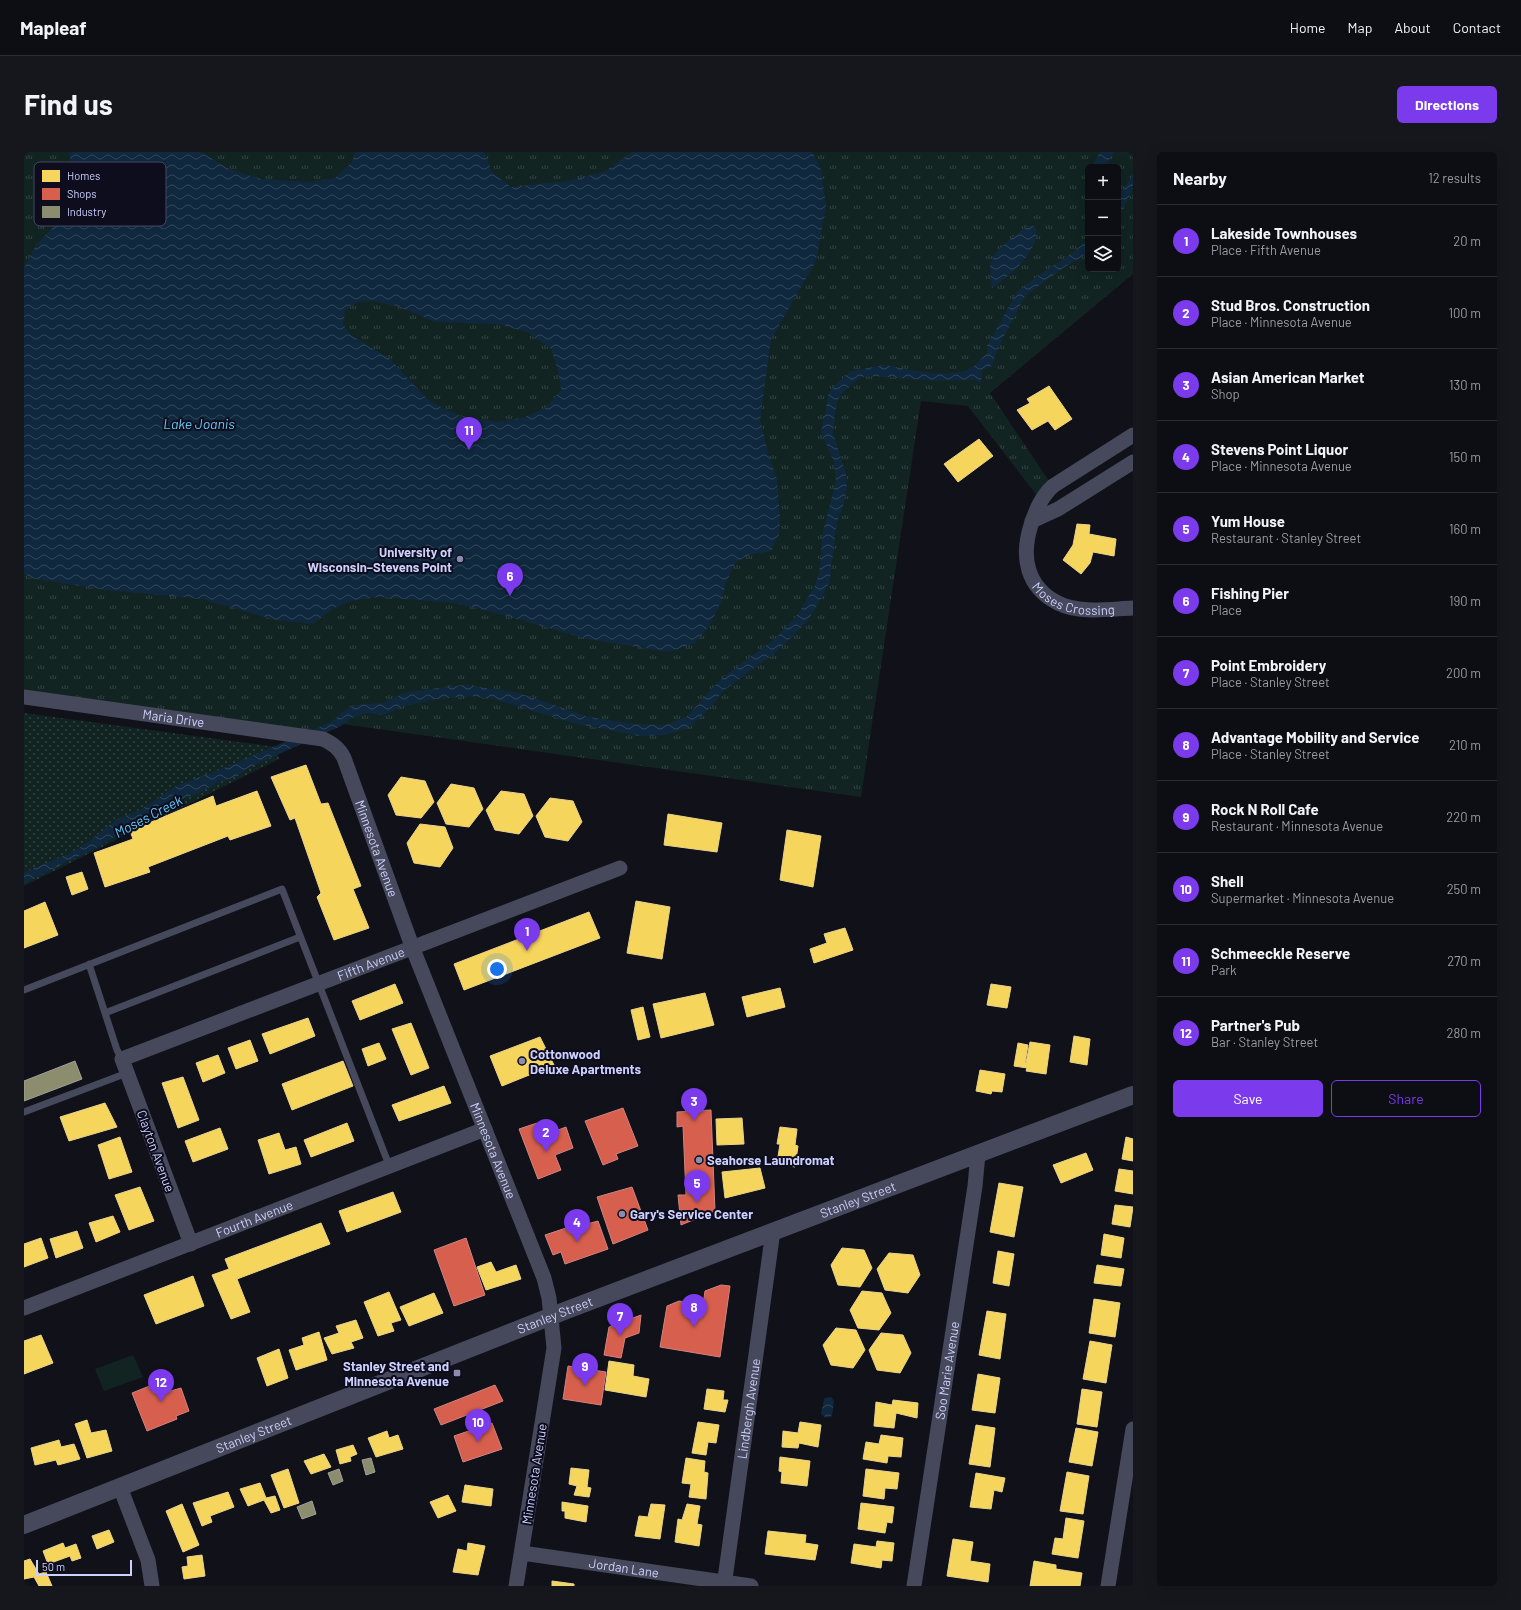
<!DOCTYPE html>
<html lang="en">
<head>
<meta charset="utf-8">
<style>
	body { margin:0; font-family:Barlow,sans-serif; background:#16161d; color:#f1f3f6 }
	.controls { position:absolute; right:12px; top:12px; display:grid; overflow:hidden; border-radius:6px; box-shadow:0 4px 16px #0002 }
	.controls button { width:36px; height:36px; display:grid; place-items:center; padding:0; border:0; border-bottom:1px solid #2d2d34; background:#0d0d14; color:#f1f3f6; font:20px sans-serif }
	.scale { position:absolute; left:12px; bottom:10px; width:96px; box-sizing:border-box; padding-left:4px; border:2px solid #cdd0fc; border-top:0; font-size:11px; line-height:14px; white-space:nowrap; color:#cdd0fc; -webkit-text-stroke:3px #0d0d1e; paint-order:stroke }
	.you { position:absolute; left:473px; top:817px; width:14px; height:14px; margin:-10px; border:3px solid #fff; border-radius:50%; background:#1a73e8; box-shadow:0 0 0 6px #1a73e833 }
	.badge { display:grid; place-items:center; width:26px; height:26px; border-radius:50%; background:#7c3aed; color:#fff; font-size:13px; font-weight:700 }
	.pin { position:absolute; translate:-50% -33px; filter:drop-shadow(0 1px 2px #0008) }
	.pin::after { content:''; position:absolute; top:21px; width:14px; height:12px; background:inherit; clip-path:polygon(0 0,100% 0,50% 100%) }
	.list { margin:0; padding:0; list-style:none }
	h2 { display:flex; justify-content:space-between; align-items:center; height:52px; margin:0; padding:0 16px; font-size:17px }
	h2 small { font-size:13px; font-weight:400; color:#9a9ca0 }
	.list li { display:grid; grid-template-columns:26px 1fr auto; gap:12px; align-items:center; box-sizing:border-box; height:72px; padding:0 16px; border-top:1px solid #2d2d34 }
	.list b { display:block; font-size:15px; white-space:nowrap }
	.list p { margin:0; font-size:13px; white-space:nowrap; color:#9a9ca0 }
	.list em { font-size:13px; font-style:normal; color:#9a9ca0 }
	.actions { display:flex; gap:8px; padding:12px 16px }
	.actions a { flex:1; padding:9px 0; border:1px solid #7c3aed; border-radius:6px; text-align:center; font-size:14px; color:#7c3aed }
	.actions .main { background:#7c3aed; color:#fff }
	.icon { flex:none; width:22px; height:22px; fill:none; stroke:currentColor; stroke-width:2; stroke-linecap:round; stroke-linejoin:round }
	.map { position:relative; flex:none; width:1109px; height:1434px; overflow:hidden; border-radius:6px }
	header { display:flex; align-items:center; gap:24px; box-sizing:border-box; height:56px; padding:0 20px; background:#0d0d14; border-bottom:1px solid #2d2d34 }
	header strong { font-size:19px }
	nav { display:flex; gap:22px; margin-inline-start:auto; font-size:14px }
	.intro { display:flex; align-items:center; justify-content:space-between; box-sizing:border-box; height:96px; padding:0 24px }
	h1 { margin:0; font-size:28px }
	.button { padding:10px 18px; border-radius:6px; background:#7c3aed; color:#fff; font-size:14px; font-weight:700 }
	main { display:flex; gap:24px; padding:0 24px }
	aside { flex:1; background:#0d0d14; border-radius:6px; box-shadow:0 4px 16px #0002 }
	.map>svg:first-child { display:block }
	.grass { fill:url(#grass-dots) }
	.park { fill:url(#park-tufts); fill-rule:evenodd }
	.garden { fill:#112422 }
	.water { fill:url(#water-waves); fill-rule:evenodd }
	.homes { fill:#f6d55c; stroke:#ead48c }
	.shops { fill:#d6604d; stroke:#d38282 }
	.industry { fill:#8c8c6e; stroke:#a0a099 }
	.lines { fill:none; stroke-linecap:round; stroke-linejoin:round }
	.service { stroke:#46485b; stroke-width:7 }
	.minor { stroke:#46485b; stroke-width:15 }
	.tertiary { stroke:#46485b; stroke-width:18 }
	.poi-dot { fill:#8b8dad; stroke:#0d0d1e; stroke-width:1.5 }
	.labels { text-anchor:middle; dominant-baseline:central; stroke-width:4; stroke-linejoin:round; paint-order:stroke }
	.poi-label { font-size:13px; font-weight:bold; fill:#cdd0fc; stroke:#0d0d1e; text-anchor:start }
	.street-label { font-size:13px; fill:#cdd0fc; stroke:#0d0d1e }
	.water-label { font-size:14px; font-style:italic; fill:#62c9f5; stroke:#0d0d1e }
	.key { fill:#0d0d1e; stroke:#474861; stroke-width:1 }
	.key-label { font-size:11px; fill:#cdd0fc }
</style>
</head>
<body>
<header>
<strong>Mapleaf</strong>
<nav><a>Home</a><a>Map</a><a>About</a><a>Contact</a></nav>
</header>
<div class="intro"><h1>Find us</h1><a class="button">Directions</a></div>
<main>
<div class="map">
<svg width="1109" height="1434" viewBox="0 0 1109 1434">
	<defs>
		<pattern id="grass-dots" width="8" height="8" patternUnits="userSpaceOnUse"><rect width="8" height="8" fill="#112422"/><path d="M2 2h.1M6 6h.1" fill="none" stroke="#324343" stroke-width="1.8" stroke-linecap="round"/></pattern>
		<pattern id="park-tufts" width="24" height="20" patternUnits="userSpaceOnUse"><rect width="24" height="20" fill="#112422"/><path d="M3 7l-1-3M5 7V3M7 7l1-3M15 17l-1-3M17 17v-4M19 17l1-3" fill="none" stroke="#324343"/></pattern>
		<pattern id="water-waves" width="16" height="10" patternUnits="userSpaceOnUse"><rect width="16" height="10" fill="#0f283d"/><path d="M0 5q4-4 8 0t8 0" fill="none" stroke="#31465a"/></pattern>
	</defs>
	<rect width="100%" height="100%" fill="#11111a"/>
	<path class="grass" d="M0,561L252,595L255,607L0,734Z"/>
	<path class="park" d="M0,0H1109V122L966,241L1027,332L1014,345L944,254L897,249L837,645L305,570L299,587L0,545ZM1064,15H1094V117H1064Z"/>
	<path class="garden" d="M109,1203L119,1225L80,1239L71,1217Z"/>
	<path class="water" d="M45,0H177L205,17L237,27L285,30L311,26L328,10L331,0H460L468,20L487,35L543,29L580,20L608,0H788L797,17L802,54L792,109L747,187L736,268L745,304L753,327L756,366L755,383L747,399L725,403L712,410L702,430L697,450L686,473L671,491L645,500L563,487L476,462L430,451L355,445L327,449L308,457L289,472L251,468L178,447L82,438L6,426L0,421V116L12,93L35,69L52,38ZM348,149L373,154L411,170L473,172L503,180L527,197L534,219L537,238L522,256L498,266L473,270L436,264L405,249L366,207L327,183L319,172L321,159L333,150Z
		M1076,0H1090L1081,15H1068Z
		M1109,24V37L1094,66C1094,47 1096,38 1109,24Z
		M1007,73L1012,76C1012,81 1012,87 1010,91C1003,110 983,126 968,136C967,127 964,113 969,105C977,93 995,79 1007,73Z
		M1064,88V99L1055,107L1042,114L1001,144L973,198L968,214L958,218L957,231L950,228L911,229L851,224L837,225L817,242L812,252L809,281L822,322L823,336L819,354L814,367L811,381L810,398L807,414L806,429L793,454L782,471L750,502L700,538L684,558L665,576L641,583L615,584L549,571L469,547L446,544L413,547L380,554L359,563L343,561L328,566L317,574L224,616L214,624L193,631L175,641L156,648L139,656L109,673L100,680L63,701L46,708L0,732V721L10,716L42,703L62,692L93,667L116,658L152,634L205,614L309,569L318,560L330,553L359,551L382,540L439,533L492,540L565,565L612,572L641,573L662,565L698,526L752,486L774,462L790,435L795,421L799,379L812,329L810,310L797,280L805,240L811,233L827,219L861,213L892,219L920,222L941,219L950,214L963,201V194L993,140L1012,125L1044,104Z
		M807,1245L810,1249L808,1264L802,1266L797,1262L800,1247L801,1246Z"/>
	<path class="homes" d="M1025,234L1048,267L1031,278L1024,269L1008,278L993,258L1006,251L1003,247Z
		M955,287L969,304L934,330L920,312Z
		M1053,372L1066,373L1065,382L1092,387L1090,404L1069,400L1066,411L1057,422L1039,408L1049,393Z
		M282,613L297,652L304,651L337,734L329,737L345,776L310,788L293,745L297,741L271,666L266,668L247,625Z
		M377,625L401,629L410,650L397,666L372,663L364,643Z
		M427,632L450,636L459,657L445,675L422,672L413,651Z
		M233,639L247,674L206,688L204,684L124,715L126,720L81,735L70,701L109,687L106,679L189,644L192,654Z
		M477,639L500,642L509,664L495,682L471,678L462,658Z
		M526,646L549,649L558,670L544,689L521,685L512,664Z
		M644,662L698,671L693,700L640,693Z
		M396,672L421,675L429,696L416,715L390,711L383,691Z
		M763,678L797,684L789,735L756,728Z
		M58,720L64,737L48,743L42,725Z
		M612,749L646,755L638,807L603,801Z
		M21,750L34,783L0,796V759Z
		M565,760L576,786L440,838L430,812Z
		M821,776L829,798L790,811L786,797L803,791L800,782Z
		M371,832L379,851L336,868L328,849Z
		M967,832L987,835L983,856L963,853Z
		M756,836L761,855L723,865L718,845Z
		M681,841L690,873L637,886L629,852Z
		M619,855L626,885L614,888L607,858Z
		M284,866L291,884L246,902L238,882Z
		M387,871L405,916L387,923L368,877Z
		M1050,884L1066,887L1063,913L1046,910Z
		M516,885L530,913L478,934L466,904Z
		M226,888L234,909L212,917L204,896Z
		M1006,890L1026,893L1022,922L1002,919L1003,916L990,914L994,891L1004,893L1001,911H1002Z
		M355,891L362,907L344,914L338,897Z
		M194,903L201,921L179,930L172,911Z
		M319,909L329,934L268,958L258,932Z
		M956,918L981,922L978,940L968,939L967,942L952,939Z
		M159,925L175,968L154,976L138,931Z
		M420,934L427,951L375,969L368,953Z
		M81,951L93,975L45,989L36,965Z
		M718,966L720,992L693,993L692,967Z
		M323,971L330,989L287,1005L280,988Z
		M756,975L773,977L771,993L774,994L771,1015L753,1011L756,992H753Z
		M196,976L204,997L169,1010L161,989Z
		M255,981L261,998L272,995L277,1012L245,1022L234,988Z
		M96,985L108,1020L85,1027L74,993Z
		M1102,985L1109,987V1009L1098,1007Z
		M1062,1001L1069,1018L1037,1031L1029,1013Z
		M736,1016L741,1036L701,1046L698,1020Z
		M1095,1017L1109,1019V1042L1091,1039Z
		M975,1031L999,1035L990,1085L966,1080Z
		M116,1035L130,1069L105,1078L91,1043Z
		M369,1040L377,1060L323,1080L315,1059Z
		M1091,1053L1109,1055L1106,1075L1088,1072Z
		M89,1064L96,1080L72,1090L65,1071Z
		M297,1071L306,1092L213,1127L226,1160L207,1167L188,1123L205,1117L201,1107Z
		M53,1079L59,1096L32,1106L26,1087Z
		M1080,1082L1100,1086L1097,1106L1077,1103Z
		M17,1086L24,1106L0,1115V1092Z
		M818,1096L840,1098L848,1116L836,1135L814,1133L807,1113Z
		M974,1099L990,1102L985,1134L969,1131Z
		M865,1101L889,1103L896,1123L884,1141L861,1138L853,1117Z
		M467,1110L472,1120L492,1113L497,1127L462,1138L453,1115Z
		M1073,1113L1100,1117L1097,1134L1070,1131Z
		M169,1124L180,1154L132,1172L120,1143Z
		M838,1139L858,1141L867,1161L855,1178L834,1176L826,1158Z
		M365,1140L377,1168L367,1171L370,1179L354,1184L340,1150Z
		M410,1141L419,1161L385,1174L376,1155Z
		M1070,1147L1096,1151L1091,1185L1065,1181Z
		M963,1159L982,1162L976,1207L955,1203Z
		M332,1168L339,1186L327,1190L330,1196L308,1202L300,1186L315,1181L312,1174Z
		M812,1176L832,1178L841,1198L829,1216L807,1213L799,1193Z
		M295,1180L303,1208L272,1218L265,1198L280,1193L278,1186Z
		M857,1181L879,1183L887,1201L876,1221L853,1218L845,1198Z
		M17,1183L29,1211L0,1222V1189Z
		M1066,1189L1088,1193L1082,1231L1059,1227Z
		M255,1197L264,1226L243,1234L233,1206Z
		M585,1209L610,1213L609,1224L625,1227L622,1245L581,1238Z
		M954,1222L976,1226L971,1261L948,1258Z
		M683,1237L700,1239L699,1248H704L701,1260L680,1257Z
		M1058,1237L1078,1240L1073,1275L1053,1272Z
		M869,1248L894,1251L893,1266L872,1261L870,1276L850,1274L852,1250L868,1253Z
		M63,1268L67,1281L82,1278L88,1299L63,1306L51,1272Z
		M674,1270L695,1273L692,1291L684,1290L682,1303L668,1301Z
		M776,1270L797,1273L794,1295L775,1291L774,1296L758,1295L759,1279L774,1281Z
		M952,1273L971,1276L966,1315L945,1312Z
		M1052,1276L1074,1280L1068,1314L1045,1310Z
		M363,1279L365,1286L374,1283L379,1297L352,1305L344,1286Z
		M857,1283L879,1286L877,1305L864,1304L863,1311L839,1307L842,1290L855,1292Z
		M35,1288L37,1295L50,1292L56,1307L34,1313L32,1308L11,1313L7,1296Z
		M329,1293L333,1302L326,1305L327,1309L316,1312L312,1298Z
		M300,1302L307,1315L287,1322L280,1309Z
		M756,1305L786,1309L783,1334L757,1331L758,1320L755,1319Z
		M662,1306L681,1309L680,1320L684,1321L682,1347L665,1345L667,1332L658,1331Z
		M547,1316L565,1318L563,1335L567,1336L565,1345L550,1343L553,1334L545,1332Z
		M264,1317L275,1351L260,1356L247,1323Z
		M842,1317L875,1321L873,1337L861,1336L860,1347L839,1344Z
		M1043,1320L1065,1324L1059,1362L1036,1359Z
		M952,1321L981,1326L978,1340L970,1338L967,1357L946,1355Z
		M236,1331L242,1346L251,1344L256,1358L247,1361L240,1348L224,1354L216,1337Z
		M441,1333L469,1337L467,1354L438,1350Z
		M204,1340L210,1355L186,1364L188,1370L178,1374L169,1351Z
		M424,1343L432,1359L414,1366L406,1350Z
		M538,1350L564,1354L562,1370L541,1366V1359H538Z
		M837,1351L870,1355L868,1371L863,1370L861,1381L834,1377Z
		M158,1352L175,1393L159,1400L142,1359Z
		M627,1352L641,1353L636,1387L611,1384L615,1364L624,1365Z
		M663,1352L676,1354L673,1372L678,1373L675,1394L651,1390L654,1367L658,1368Z
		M1042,1366L1060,1369L1054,1406L1028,1402L1031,1386L1039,1387Z
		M85,1378L90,1390L73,1397L68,1384Z
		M744,1379L782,1383L781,1391L794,1393L791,1408L741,1402Z
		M929,1387L949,1390L946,1409L966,1412L964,1430L923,1424Z
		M853,1389L870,1391L868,1409L858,1408L857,1416L827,1411L830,1392L852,1395Z
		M39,1391L41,1396L52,1392L57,1406L48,1409L46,1404L24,1412L19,1399Z
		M444,1391L461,1394L454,1423L429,1420L434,1397L443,1399Z
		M178,1403L181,1424L160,1427L158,1415L164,1414L163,1405Z
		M6,1407L15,1422L22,1420L28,1434H15L10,1425L0,1427V1409Z
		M1010,1409L1032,1413V1417L1058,1421L1056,1434H1006Z
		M528,1429L550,1432V1434H528Z"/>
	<path class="shops" d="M599,956L614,994L592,1002L594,1007L579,1013L561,969Z
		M687,958L691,1059L657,1073L654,1043H662L659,974L653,975V960Z
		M513,971L518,984L542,975L549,996L531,1003L537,1018L514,1027L495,977Z
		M608,1035L624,1078L589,1092L573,1045Z
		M556,1065L559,1073L574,1069L584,1097L541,1112L537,1100L529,1103L521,1083L542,1076L541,1069Z
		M442,1086L461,1143L430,1154L410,1098Z
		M697,1133L706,1134L696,1205L636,1195L643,1154L655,1149L679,1153L681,1139Z
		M617,1163L615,1181L601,1186L597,1206L580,1203L585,1175Z
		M544,1214L582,1220L577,1253L539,1247Z
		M141,1232L143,1240L157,1236L165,1259L152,1264L153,1267L123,1279L108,1241L128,1233L129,1236Z
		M471,1233L479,1249L417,1273L410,1257Z
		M468,1271L478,1297L439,1310L430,1284Z"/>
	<path class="industry" d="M51,909L58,927L0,949V929Z
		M347,1306L351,1320L342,1323L338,1308Z
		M315,1317L319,1329L309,1333L304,1321Z
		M288,1349L292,1362L278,1367L273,1355Z"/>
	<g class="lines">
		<path class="service" d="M65,812L93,898L98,907
			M0,838L258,737L365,1013
			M81,861L276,785
			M0,960L103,921"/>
		<g class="minor">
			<path id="s1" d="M1109,283L1029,334C1017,345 1012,358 1007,373C997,404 1002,435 1034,451C1056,462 1085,457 1109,456"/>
			<path d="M1008,369L1034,357L1109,310"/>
			<path id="s2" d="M0,545L299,587C309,592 315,596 320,606L389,797L520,1126L525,1146L530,1196L492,1434"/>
			<path id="s3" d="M167,1092L98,907L596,716"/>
			<path id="s4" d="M0,1156L461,977"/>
			<path d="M96,1335L124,1408L128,1434"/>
			<path id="s5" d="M498,1401L727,1434"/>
			<path id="s6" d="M700,1434L749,1079"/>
			<path id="s7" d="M890,1434L951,1034L954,1002"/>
			<path d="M1084,1434L1109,1277"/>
		</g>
		<path class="tertiary" id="s8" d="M0,1373L543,1158L1109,943"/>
	</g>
	<g class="poi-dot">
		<circle cx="436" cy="407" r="4"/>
		<circle cx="498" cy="909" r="4"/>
		<circle cx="675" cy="1008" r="4"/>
		<circle cx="598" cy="1062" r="4"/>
		<rect x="429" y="1217" width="8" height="8" rx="2"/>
	</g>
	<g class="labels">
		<g class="poi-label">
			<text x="428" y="400" text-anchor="end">University of<tspan x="428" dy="15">Wisconsin–Stevens Point</tspan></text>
			<text x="506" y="902">Cottonwood<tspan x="506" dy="15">Deluxe Apartments</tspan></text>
			<text x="683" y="1008">Seahorse Laundromat</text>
			<text x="606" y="1062">Gary's Service Center</text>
			<text x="425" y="1214" text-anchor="end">Stanley Street and<tspan x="425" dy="15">Minnesota Avenue</tspan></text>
		</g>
		<g class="street-label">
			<text stroke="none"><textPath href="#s1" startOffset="245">Moses Crossing</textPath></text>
			<text stroke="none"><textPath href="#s2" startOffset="151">Maria Drive</textPath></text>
			<text stroke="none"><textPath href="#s2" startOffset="427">Minnesota Avenue</textPath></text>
			<text stroke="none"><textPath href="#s3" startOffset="464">Fifth Avenue</textPath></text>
			<text stroke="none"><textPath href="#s2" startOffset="751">Minnesota Avenue</textPath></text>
			<text transform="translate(132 999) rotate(70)">Clayton Avenue</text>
			<text stroke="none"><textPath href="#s8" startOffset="895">Stanley Street</textPath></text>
			<text stroke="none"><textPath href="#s4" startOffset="247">Fourth Avenue</textPath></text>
			<text stroke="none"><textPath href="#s8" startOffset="571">Stanley Street</textPath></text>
			<text stroke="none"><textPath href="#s7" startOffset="218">Soo Marie Avenue</textPath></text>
			<text stroke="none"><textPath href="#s6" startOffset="179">Lindbergh Avenue</textPath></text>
			<text stroke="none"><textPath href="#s8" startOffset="247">Stanley Street</textPath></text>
			<text transform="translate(510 1322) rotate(-81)">Minnesota Avenue</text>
			<text stroke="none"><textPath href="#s5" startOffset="103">Jordan Lane</textPath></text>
		</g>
		<g class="water-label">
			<text x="175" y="271">Lake Joanis</text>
			<text transform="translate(124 664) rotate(-28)">Moses Creek</text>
		</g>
	</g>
	<rect x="10" y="10" width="132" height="64" rx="6" class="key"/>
	<rect x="18" y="18" width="18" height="12" fill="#f6d55c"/>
	<rect x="18" y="36" width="18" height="12" fill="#d6604d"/>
	<rect x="18" y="54" width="18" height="12" fill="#8c8c6e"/>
	<g class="key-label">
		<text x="43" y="28">Homes</text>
		<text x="43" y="46">Shops</text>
		<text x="43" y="64">Industry</text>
	</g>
</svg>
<div class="controls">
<button>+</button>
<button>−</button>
<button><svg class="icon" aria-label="layers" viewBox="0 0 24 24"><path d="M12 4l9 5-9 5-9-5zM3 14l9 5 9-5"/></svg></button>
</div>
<div class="scale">50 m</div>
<div class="you"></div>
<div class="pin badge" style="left:503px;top:799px">1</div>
<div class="pin badge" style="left:522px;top:1000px">2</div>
<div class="pin badge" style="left:670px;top:969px">3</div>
<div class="pin badge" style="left:553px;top:1090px">4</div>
<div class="pin badge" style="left:673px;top:1051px">5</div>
<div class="pin badge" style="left:486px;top:444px">6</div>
<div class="pin badge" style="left:596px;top:1184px">7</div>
<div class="pin badge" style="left:670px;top:1175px">8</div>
<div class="pin badge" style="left:561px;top:1234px">9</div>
<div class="pin badge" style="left:454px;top:1290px">10</div>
<div class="pin badge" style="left:445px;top:298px">11</div>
<div class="pin badge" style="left:137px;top:1250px">12</div>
</div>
<aside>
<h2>Nearby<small>12 results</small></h2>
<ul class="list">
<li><span class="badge">1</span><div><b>Lakeside Townhouses</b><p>Place · Fifth Avenue</p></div><em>20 m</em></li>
<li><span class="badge">2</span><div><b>Stud Bros. Construction</b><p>Place · Minnesota Avenue</p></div><em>100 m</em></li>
<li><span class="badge">3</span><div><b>Asian American Market</b><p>Shop</p></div><em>130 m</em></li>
<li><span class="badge">4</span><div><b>Stevens Point Liquor</b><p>Place · Minnesota Avenue</p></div><em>150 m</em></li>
<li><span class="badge">5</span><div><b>Yum House</b><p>Restaurant · Stanley Street</p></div><em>160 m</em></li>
<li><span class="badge">6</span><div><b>Fishing Pier</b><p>Place</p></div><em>190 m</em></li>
<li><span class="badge">7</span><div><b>Point Embroidery</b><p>Place · Stanley Street</p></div><em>200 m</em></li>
<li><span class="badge">8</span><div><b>Advantage Mobility and Service</b><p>Place · Stanley Street</p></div><em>210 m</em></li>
<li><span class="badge">9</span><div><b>Rock N Roll Cafe</b><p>Restaurant · Minnesota Avenue</p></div><em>220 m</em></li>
<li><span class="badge">10</span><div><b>Shell</b><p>Supermarket · Minnesota Avenue</p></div><em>250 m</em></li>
<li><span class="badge">11</span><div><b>Schmeeckle Reserve</b><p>Park</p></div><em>270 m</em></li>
<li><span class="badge">12</span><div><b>Partner's Pub</b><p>Bar · Stanley Street</p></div><em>280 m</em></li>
</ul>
<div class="actions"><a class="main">Save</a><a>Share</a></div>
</aside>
</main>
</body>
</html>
